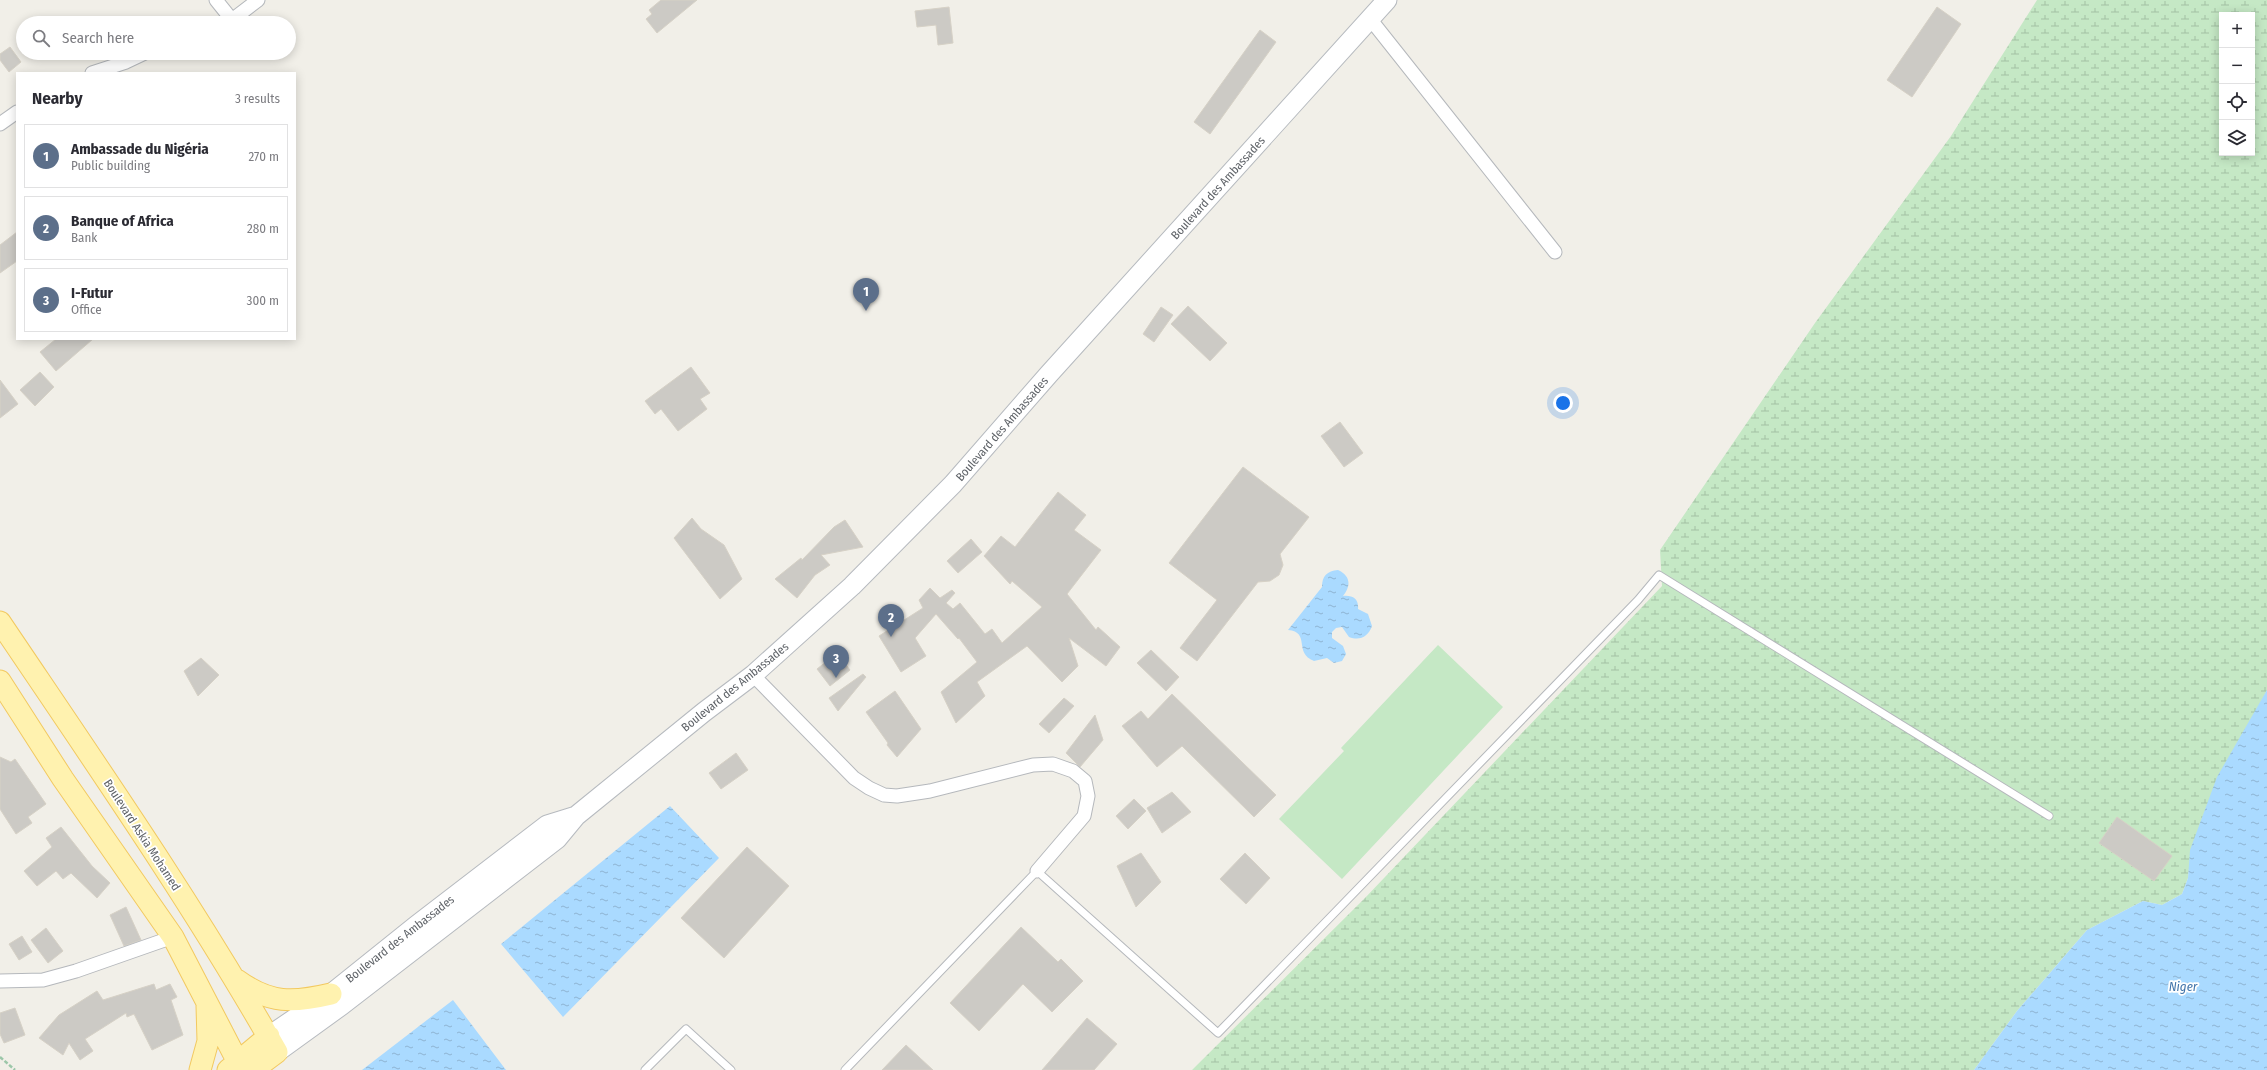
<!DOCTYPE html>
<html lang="en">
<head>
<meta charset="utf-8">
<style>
	body { margin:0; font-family:"Fira Sans Condensed",sans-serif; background:#f7f7f7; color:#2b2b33 }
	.controls { position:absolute; right:12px; top:12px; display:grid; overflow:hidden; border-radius:0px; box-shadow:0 2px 10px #0003 }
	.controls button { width:36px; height:36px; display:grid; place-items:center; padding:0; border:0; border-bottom:1px solid #e1e1e2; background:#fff; color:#2b2b33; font:20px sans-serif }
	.you { position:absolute; left:1563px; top:403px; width:14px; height:14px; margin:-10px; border:3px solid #fff; border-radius:50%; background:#1a73e8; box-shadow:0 0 0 6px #1a73e833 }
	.badge { display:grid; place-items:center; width:26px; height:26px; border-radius:50%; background:#ea4335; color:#fff; font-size:13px; font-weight:700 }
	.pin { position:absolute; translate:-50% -33px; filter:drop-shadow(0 1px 2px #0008) }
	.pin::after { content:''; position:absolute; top:21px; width:14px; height:12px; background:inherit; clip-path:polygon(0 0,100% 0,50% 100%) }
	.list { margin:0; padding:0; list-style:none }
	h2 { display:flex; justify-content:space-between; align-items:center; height:52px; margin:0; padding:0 16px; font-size:17px }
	h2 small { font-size:13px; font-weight:400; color:#7c7c81 }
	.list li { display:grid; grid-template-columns:26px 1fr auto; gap:12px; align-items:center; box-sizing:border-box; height:64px; margin:0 8px 8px; padding:0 8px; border:1px solid #e1e1e2; border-radius:0px }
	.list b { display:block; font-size:15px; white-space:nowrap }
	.list p { margin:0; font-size:13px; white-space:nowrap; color:#7c7c81 }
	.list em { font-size:13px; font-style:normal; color:#7c7c81 }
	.icon { flex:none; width:22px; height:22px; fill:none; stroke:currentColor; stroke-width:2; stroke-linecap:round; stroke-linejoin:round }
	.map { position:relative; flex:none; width:2267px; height:1070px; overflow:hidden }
	.search { position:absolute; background:#fff; box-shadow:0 2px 10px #0003; left:16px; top:16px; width:280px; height:44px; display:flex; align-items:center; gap:10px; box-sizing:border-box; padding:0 14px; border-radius:22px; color:#7c7c81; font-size:15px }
	.panel { position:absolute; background:#fff; box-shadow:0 2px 10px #0003; left:16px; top:72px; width:280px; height:268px; border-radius:0px }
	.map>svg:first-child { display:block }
	.wetland { fill:url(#wetland-marsh); fill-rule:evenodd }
	.park { fill:#c5e8c5 }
	.water { fill:url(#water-ripples) }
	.building { fill:#cccac5; stroke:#d6d1c6 }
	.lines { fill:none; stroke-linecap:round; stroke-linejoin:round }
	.lane-casing { stroke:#b5b8bc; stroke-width:9 }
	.street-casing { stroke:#b5b8bc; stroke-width:15 }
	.secondary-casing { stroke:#b6babf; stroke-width:21 }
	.primary-casing { stroke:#f2c960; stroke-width:23 }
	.path { stroke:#9cc7a9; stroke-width:2.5; stroke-dasharray:4 2; stroke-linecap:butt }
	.lane { stroke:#fff; stroke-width:7 }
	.street { stroke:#fff; stroke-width:13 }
	.secondary { stroke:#fff; stroke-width:19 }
	.primary { stroke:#fff2af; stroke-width:21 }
	.labels { text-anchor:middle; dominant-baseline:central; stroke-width:3.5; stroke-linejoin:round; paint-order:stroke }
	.street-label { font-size:12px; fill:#5f6368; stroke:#fff }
	.water-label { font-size:13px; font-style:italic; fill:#4174aa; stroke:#fff }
</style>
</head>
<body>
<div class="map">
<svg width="2267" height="1070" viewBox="0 0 2267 1070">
	<defs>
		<pattern id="wetland-marsh" width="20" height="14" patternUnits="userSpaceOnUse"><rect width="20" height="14" fill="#c5e8c5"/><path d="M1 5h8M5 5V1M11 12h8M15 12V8" fill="none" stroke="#a3c0a4"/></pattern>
		<pattern id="water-ripples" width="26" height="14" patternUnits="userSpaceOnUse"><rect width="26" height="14" fill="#aadaff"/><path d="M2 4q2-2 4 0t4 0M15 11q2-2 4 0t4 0" fill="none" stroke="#8eb4d2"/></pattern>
	</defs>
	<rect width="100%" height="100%" fill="#f1efe8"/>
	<path class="wetland" d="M2037,0H2267V690L2191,850L2188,878L2182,894L2162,905L2143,901L2087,930L2017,1011L1974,1070H1192L1365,898L1662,586L1660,550L1815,323L1951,136ZM2222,15H2252V153H2222Z"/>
	<path class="park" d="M1438,645L1503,707L1342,879L1279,819L1344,751L1341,748Z"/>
	<path class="water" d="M1338,570C1351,576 1351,586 1343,596C1353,595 1359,599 1358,609L1368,614L1372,626C1368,637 1360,641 1349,637L1342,627L1336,628L1332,632V638L1343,646L1346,654L1342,661L1334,663L1327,658L1314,661C1293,653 1311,632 1288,630L1322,587C1322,576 1327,571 1338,570Z
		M2267,690V1070H1974L2017,1011L2087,930L2143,901L2162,905L2182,894L2188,878L2190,850L2217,777Z
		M670,806L719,858L563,1017L501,944Z
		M453,1000L506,1070H362Z"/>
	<path class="building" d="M661,0H697L657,33L646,19L652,14L649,10Z
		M949,7L953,43L938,45L936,25L917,27L915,11Z
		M1937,7L1961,24L1912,97L1887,80Z
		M1260,30L1276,42L1210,134L1194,122Z
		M10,47L21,62L9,72L0,60V54Z
		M17,232V261L0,273V245Z
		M1188,306L1227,343L1210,361L1171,324Z
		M1161,307L1173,315L1154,342L1143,334Z
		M56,339H93L56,371L40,352Z
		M691,367L710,393L700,399L707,409L678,431L661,409L655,414L645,401Z
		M40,372L54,387L35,406L20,390Z
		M0,380L18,404L0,418Z
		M1340,422L1363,453L1344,467L1321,436Z
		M1243,467L1309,517L1280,554L1283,565L1279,575L1270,581L1258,582L1197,661L1180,648L1217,600L1169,563Z
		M1058,492L1086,515L1074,530L1101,550L1067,594L1096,630L1098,627L1120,647L1106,666L1069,638L1078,666L1062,682L1027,646L977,682L985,696L956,723L941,692L977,662L959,638L958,639L936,614L915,638L926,656L901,672L879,636L923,608L919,600L930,588L940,598L952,590L955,593L946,603L953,609L960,603L985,634L992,629L1002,643L1042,607L1012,581L1010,584L984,556L1001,536L1015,547Z
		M692,518L701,529L724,545L742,579L720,599L674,538Z
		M845,520L863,547L821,555L830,565L815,575L797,598L775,579L801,558L802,560L834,527Z
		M971,539L982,552L958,573L947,561Z
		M1151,650L1179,677L1166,691L1137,663Z
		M837,653L850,670L830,686L817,669Z
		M201,658L219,675L198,696L184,671Z
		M863,674L866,677L838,711L829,698Z
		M895,691L921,729L897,757L887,745L888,743L866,712Z
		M1172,694L1276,795L1254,817L1182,746L1157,767L1122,726L1141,711L1148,719Z
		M1064,698L1074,706L1049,733L1039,724Z
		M1095,715L1103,740L1080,767L1066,753Z
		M736,753L748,770L721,789L709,773Z
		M0,757L11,762L15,759L46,804L28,817L32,823L16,834L0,809Z
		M1172,792L1191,812L1162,833L1147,808Z
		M1134,799L1146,811L1128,829L1116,816Z
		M2117,817L2172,856L2154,881L2099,843Z
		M61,827L92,866L110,883L97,898L71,873L63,879L56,871L37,886L24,871L52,847L46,838Z
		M747,847L789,886L724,958L681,918Z
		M1141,853L1161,882L1136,907L1117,866Z
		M1245,853L1270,878L1246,904L1220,879Z
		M126,907L141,940L124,946L110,915Z
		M1021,927L1058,962L1061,959L1083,981L1052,1012L1023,984L979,1031L950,1003Z
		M46,928L63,951L48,963L31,940Z
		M22,936L32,952L19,960L9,944Z
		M154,984L156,990L170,984L177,997L171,1000L183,1035L152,1050L134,1014L127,1017L126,1013L85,1039L93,1051L80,1060L69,1043L63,1055L39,1038L59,1015L97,991L103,1000Z
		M15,1008L25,1035L4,1043L0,1034V1013Z
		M1087,1018L1117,1044L1094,1070H1042Z
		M906,1045L933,1070H882Z"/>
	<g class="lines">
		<defs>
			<path id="lane" d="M645,1070L686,1029L731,1070
				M845,1070L1037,871L1218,1033L1638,600L1659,575L2049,816"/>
			<path id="street" d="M216,0L232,20
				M1371,20L1555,252
				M223,23L232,20L258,0
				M92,73L126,62L145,53
				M0,124L17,112
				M753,675L854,778L869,788L884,795L897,796L930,791L1033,765L1053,764L1073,771L1085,781L1088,796L1084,816L1037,871
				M0,981L43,980L76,971L173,937"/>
			<path id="secondary" d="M269,1036L331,994L417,925L547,825L576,816
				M277,1052L342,1005L557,839L576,816L704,712L753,675L852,586L953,484L1049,374L1387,0"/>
			<path id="primary" d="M0,622C95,763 193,904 277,1052L253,1070
				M0,681L63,779L173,937L242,1070
				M237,980C270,1004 293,1003 331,994
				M200,1070L208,1041L207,1006
				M228,1070L269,1036"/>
		</defs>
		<use href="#lane" class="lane-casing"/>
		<use href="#street" class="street-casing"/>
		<use href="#secondary" class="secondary-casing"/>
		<use href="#primary" class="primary-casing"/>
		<path class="path" d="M0,1057L15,1070"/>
		<use href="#lane" class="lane"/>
		<use href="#street" class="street"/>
		<use href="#secondary" class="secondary"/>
		<use href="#primary" class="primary"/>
	</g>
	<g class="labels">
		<g class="street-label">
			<text transform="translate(1218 188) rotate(-48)">Boulevard des Ambassades</text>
			<text transform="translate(1002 429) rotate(-49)">Boulevard des Ambassades</text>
			<text transform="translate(735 687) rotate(-39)">Boulevard des Ambassades</text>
			<text transform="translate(142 835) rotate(57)">Boulevard Askia Mohamed</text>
			<text transform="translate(400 939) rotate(-38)">Boulevard des Ambassades</text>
		</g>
		<g class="water-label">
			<text x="2183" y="986">Niger</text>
		</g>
	</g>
</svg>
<div class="controls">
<button>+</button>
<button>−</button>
<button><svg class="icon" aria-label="locate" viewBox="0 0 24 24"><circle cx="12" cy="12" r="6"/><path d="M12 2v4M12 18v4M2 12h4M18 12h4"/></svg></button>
<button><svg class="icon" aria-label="layers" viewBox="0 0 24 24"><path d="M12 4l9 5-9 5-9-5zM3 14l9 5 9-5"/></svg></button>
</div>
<div class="you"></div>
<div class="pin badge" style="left:866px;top:311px;background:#5c6f8a">1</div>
<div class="pin badge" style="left:891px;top:637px;background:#5c6f8a">2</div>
<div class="pin badge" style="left:836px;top:678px;background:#5c6f8a">3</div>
<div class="search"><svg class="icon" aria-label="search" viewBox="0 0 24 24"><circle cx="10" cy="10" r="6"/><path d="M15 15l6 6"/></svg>Search here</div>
<section class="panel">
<h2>Nearby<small>3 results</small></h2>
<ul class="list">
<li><span class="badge" style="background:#5c6f8a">1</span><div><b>Ambassade du Nigéria</b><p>Public building</p></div><em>270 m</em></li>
<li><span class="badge" style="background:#5c6f8a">2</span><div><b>Banque of Africa</b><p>Bank</p></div><em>280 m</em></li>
<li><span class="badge" style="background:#5c6f8a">3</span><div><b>I-Futur</b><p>Office</p></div><em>300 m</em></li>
</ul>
</section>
</div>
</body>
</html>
